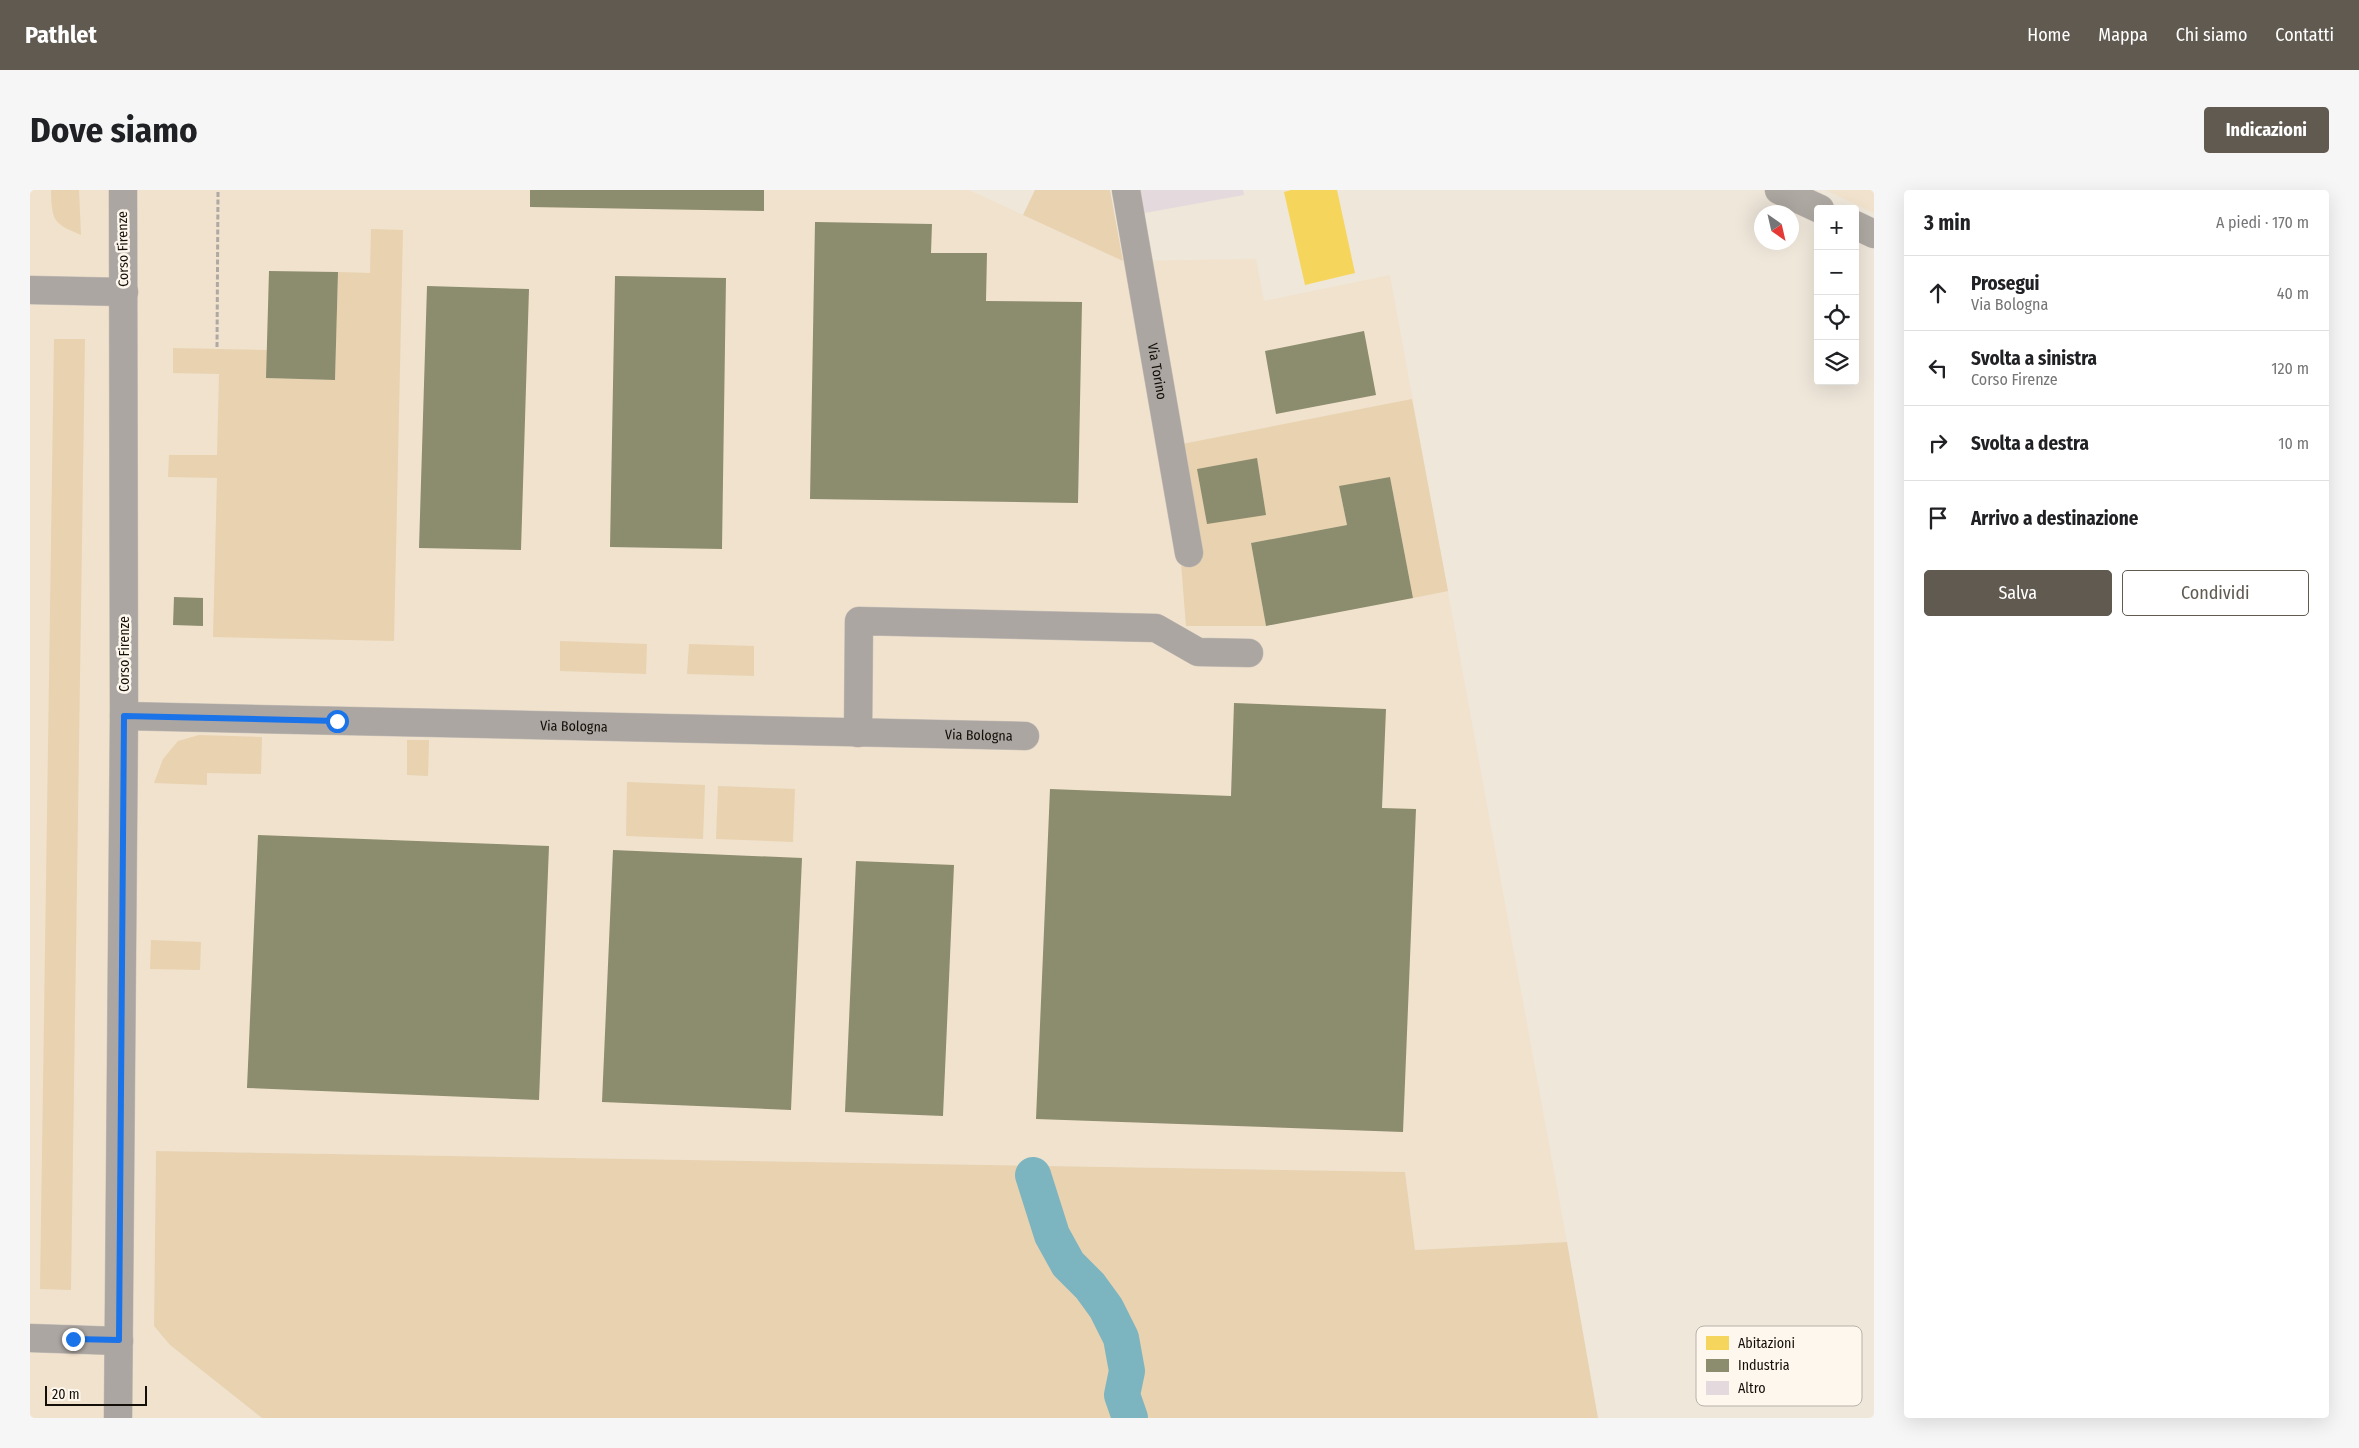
<!DOCTYPE html>
<html lang="it">
<head>
<meta charset="utf-8">
<style>
	body { margin:0; font-family:"Fira Sans Condensed",sans-serif; background:#f6f6f6; color:#202124 }
	.controls { position:absolute; right:15px; top:15px; display:grid; overflow:hidden; border-radius:5px; box-shadow:0 5px 20px #0002 }
	.controls button { width:45px; height:45px; display:grid; place-items:center; padding:0; border:0; border-bottom:1px solid #e0e0e0; background:#fff; color:#202124; font:25px sans-serif }
	.compass { position:absolute; left:1724px; top:15px; width:45px; height:45px; border-radius:50%; background:#fff; box-shadow:0 5px 20px #0002; rotate:146deg }
	.scale { position:absolute; left:15px; bottom:12px; width:102px; box-sizing:border-box; padding-left:5px; border:2px solid #130e07; border-top:0; font-size:14px; line-height:18px; white-space:nowrap; color:#130e07; -webkit-text-stroke:4px #fdf7ee; paint-order:stroke }
	.stop { position:absolute; width:15px; height:15px; margin:-11px; border:4px solid #1a73e8; border-radius:50%; background:#fff }
	.stop.end { background:#1a73e8; border-color:#fff; box-shadow:0 1px 5px #0008 }
	.list { margin:0; padding:0; list-style:none }
	h2 { display:flex; justify-content:space-between; align-items:center; height:65px; margin:0; padding:0 20px; font-size:21px }
	h2 small { font-size:16px; font-weight:400; color:#757577 }
	.list li { display:grid; grid-template-columns:32px 1fr auto; gap:15px; align-items:center; box-sizing:border-box; height:75px; padding:0 20px; border-top:1px solid #e0e0e0 }
	.list b { display:block; font-size:19px; white-space:nowrap }
	.list p { margin:0; font-size:16px; white-space:nowrap; color:#757577 }
	.list em { font-size:16px; font-style:normal; color:#757577 }
	.actions { display:flex; gap:10px; padding:15px 20px }
	.actions a { flex:1; padding:11px 0; border:1px solid #605a51; border-radius:5px; text-align:center; font-size:18px; color:#605a51 }
	.actions .main { background:#605a51; color:#fff }
	.icon { flex:none; width:28px; height:28px; fill:none; stroke:currentColor; stroke-width:2; stroke-linecap:round; stroke-linejoin:round }
	.map { position:relative; flex:none; width:1844px; height:1228px; overflow:hidden; border-radius:5px }
	header { display:flex; align-items:center; gap:30px; box-sizing:border-box; height:70px; padding:0 25px; background:#605a51; color:#fff }
	header strong { font-size:24px }
	nav { display:flex; gap:28px; margin-inline-start:auto; font-size:18px }
	.intro { display:flex; align-items:center; justify-content:space-between; box-sizing:border-box; height:120px; padding:0 30px }
	h1 { margin:0; font-size:35px }
	.button { padding:12px 22px; border-radius:5px; background:#605a51; color:#fff; font-size:18px; font-weight:700 }
	main { display:flex; gap:30px; padding:0 30px }
	aside { flex:1; background:#fff; border-radius:5px; box-shadow:0 5px 20px #0002 }
	.map>svg:first-child { display:block }
	.built { fill:#f1e2cd }
	.green { fill:#e8d2b0 }
	.homes { fill:#f6d55c }
	.industry { fill:#8c8c6e }
	.lines { fill:none; stroke-linecap:round; stroke-linejoin:round }
	.canal { stroke:#7cb5c0; stroke-width:36 }
	.building { fill:#e4dade }
	.minor-casing { stroke:#cac3ba; stroke-width:29 }
	.major-casing { stroke:#cac3ba; stroke-width:29 }
	.path { stroke:#aea9a3; stroke-width:3; stroke-dasharray:5 2.5; stroke-linecap:butt }
	.minor { stroke:#aca6a2; stroke-width:28 }
	.major { stroke:#aea9a2; stroke-width:28 }
	.route { stroke:#1a73e8; stroke-width:6 }
	.labels { text-anchor:middle; dominant-baseline:central; stroke-width:5; stroke-linejoin:round; paint-order:stroke }
	.street-label { font-size:14px; fill:#130e07; stroke:#fdf7ee }
	.key { fill:#fdf7ee; stroke:#b7b1a9; stroke-width:1 }
	.key-label { font-size:14px; fill:#130e07 }
</style>
</head>
<body>
<header>
<strong>Pathlet</strong>
<nav><a>Home</a><a>Mappa</a><a>Chi siamo</a><a>Contatti</a></nav>
</header>
<div class="intro"><h1>Dove siamo</h1><a class="button">Indicazioni</a></div>
<main>
<div class="map">
<svg width="1844" height="1228" viewBox="0 0 1844 1228">
	<rect width="100%" height="100%" fill="#efe7da"/>
	<path class="built" d="M0,0H939L1093,71L1226,69L1234,111L1360,85L1537,1052L1385,1060L1375,982L126,961L124,1136L140,1155L232,1228H0Z
		M1795,0H1844V23Z"/>
	<path class="green" d="M21,0H49L51,45C22,33 22,30 21,0Z
		M1005,0H1080L1093,71L993,25Z
		M341,39L373,40L364,451L183,447L187,288L138,287L139,265H187L189,184L143,183V158L237,160V188L305,190L308,82L340,83Z
		M24,149H55L41,1100L10,1099Z
		M1382,209L1418,401L1383,408L1360,287L1309,297L1317,335L1221,353L1236,436H1156L1151,373L1172,369L1152,254Z
		M530,451L617,454L616,484L530,481Z
		M659,454L724,456V486L657,484Z
		M169,545L232,547L231,584L177,583V595L124,593L133,569L148,551Z
		M377,550H399L398,586L377,585Z
		M597,592L675,595L673,649L596,646Z
		M688,596L765,599L763,652L686,649Z
		M121,750L171,752L170,780L120,779Z
		M126,961L1375,982L1385,1060L1537,1052L1568,1228H232L140,1155L124,1136Z"/>
	<path class="homes" d="M1261,0H1307L1325,83L1275,95L1254,2Z"/>
	<path class="industry" d="M500,0H734V21L500,17Z
		M785,32L902,34L901,63H957L956,111L1052,112L1048,313L780,309Z
		M239,81L308,82L305,190L236,188Z
		M585,86L696,88L692,359L580,357Z
		M397,96L499,99L491,360L389,358Z
		M1334,141L1346,205L1246,224L1235,161Z
		M1227,268L1236,325L1177,334L1167,279Z
		M1360,287L1383,408L1236,436L1221,353L1317,335L1309,296Z
		M144,407L173,408V436L143,435Z
		M1204,513L1356,519L1352,618L1386,619L1373,942L1006,929L1020,599L1201,606Z
		M228,645L519,656L509,910L217,898Z
		M583,660L772,668L761,920L572,912Z
		M826,671L924,675L913,926L815,922Z"/>
	<g class="lines">
		<path class="canal" d="M1003,985L1022,1045L1038,1074L1060,1096L1076,1118L1091,1148L1097,1181L1092,1205L1100,1228"/>
	</g>
	<path class="building" d="M1105,0H1213L1214,5L1109,24Z"/>
	<g class="lines">
		<defs>
			<g id="minor">
				<path id="s1" d="M1096,0L1159,363"/>
				<path d="M0,100L94,102"/>
				<path id="s2" d="M94,526L995,546"/>
				<path d="M828,543L829,431L1126,438L1168,462L1219,463"/>
				<path d="M0,1148L89,1151"/>
				<path d="M88,1228L94,526L93,0"/>
			</g>
			<path id="major" d="M1749,0L1790,19
				M1825,35L1844,44"/>
		</defs>
		<use href="#minor" class="minor-casing"/>
		<use href="#major" class="major-casing"/>
		<path class="path" d="M187,157L188,0"/>
		<use href="#minor" class="minor"/>
		<use href="#major" class="major"/>
	</g>
	<g class="lines">
		<path class="route" d="M43,1149L89,1150L94,526L307,531"/>
	</g>
	<g class="labels">
		<g class="street-label">
			<text transform="translate(93 59) rotate(-91)">Corso Firenze</text>
			<text stroke="none"><textPath href="#s1" startOffset="184">Via Torino</textPath></text>
			<text transform="translate(94 464) rotate(-90)">Corso Firenze</text>
			<text stroke="none"><textPath href="#s2" startOffset="450">Via Bologna</textPath></text>
			<text stroke="none"><textPath href="#s2" startOffset="855">Via Bologna</textPath></text>
		</g>
	</g>
	<rect x="1666" y="1136" width="166" height="80" rx="8" class="key"/>
	<rect x="1676" y="1146" width="23" height="14" fill="#f6d55c"/>
	<rect x="1676" y="1169" width="23" height="13" fill="#8c8c6e"/>
	<rect x="1676" y="1191" width="23" height="14" fill="#e4dade"/>
	<g class="key-label">
		<text x="1708" y="1158">Abitazioni</text>
		<text x="1708" y="1180">Industria</text>
		<text x="1708" y="1203">Altro</text>
	</g>
</svg>
<div class="controls">
<button>+</button>
<button>−</button>
<button><svg class="icon" aria-label="locate" viewBox="0 0 24 24"><circle cx="12" cy="12" r="6"/><path d="M12 2v4M12 18v4M2 12h4M18 12h4"/></svg></button>
<button><svg class="icon" aria-label="layers" viewBox="0 0 24 24"><path d="M12 4l9 5-9 5-9-5zM3 14l9 5 9-5"/></svg></button>
</div>
<svg class="compass" viewBox="-18 -18 36 36"><path d="M0-13l5 13h-10z" fill="#e53935"/><path d="M0 13l5-13h-10z" fill="#757577"/></svg>
<div class="scale">20 m</div>
<div class="stop" style="left:307px;top:531px"></div>
<div class="stop end" style="left:43px;top:1149px"></div>
</div>
<aside>
<h2>3 min<small>A piedi · 170 m</small></h2>
<ul class="list">
<li><svg class="icon" aria-label="ahead" viewBox="0 0 24 24"><path d="M12 20V5M6 11l6-6 6 6"/></svg><div><b>Prosegui</b><p>Via Bologna</p></div><em>40 m</em></li>
<li><svg class="icon" aria-label="left" viewBox="0 0 24 24"><path d="M17 20v-9H6M10 6l-5 5 5 5"/></svg><div><b>Svolta a sinistra</b><p>Corso Firenze</p></div><em>120 m</em></li>
<li><svg class="icon" aria-label="right" viewBox="0 0 24 24"><path d="M7 20v-9h11M14 6l5 5-5 5"/></svg><div><b>Svolta a destra</b></div><em>10 m</em></li>
<li><svg class="icon" aria-label="arrive" viewBox="0 0 24 24"><path d="M6 21V4h12l-3 4 3 4H6"/></svg><div><b>Arrivo a destinazione</b></div></li>
</ul>
<div class="actions"><a class="main">Salva</a><a>Condividi</a></div>
</aside>
</main>
</body>
</html>
